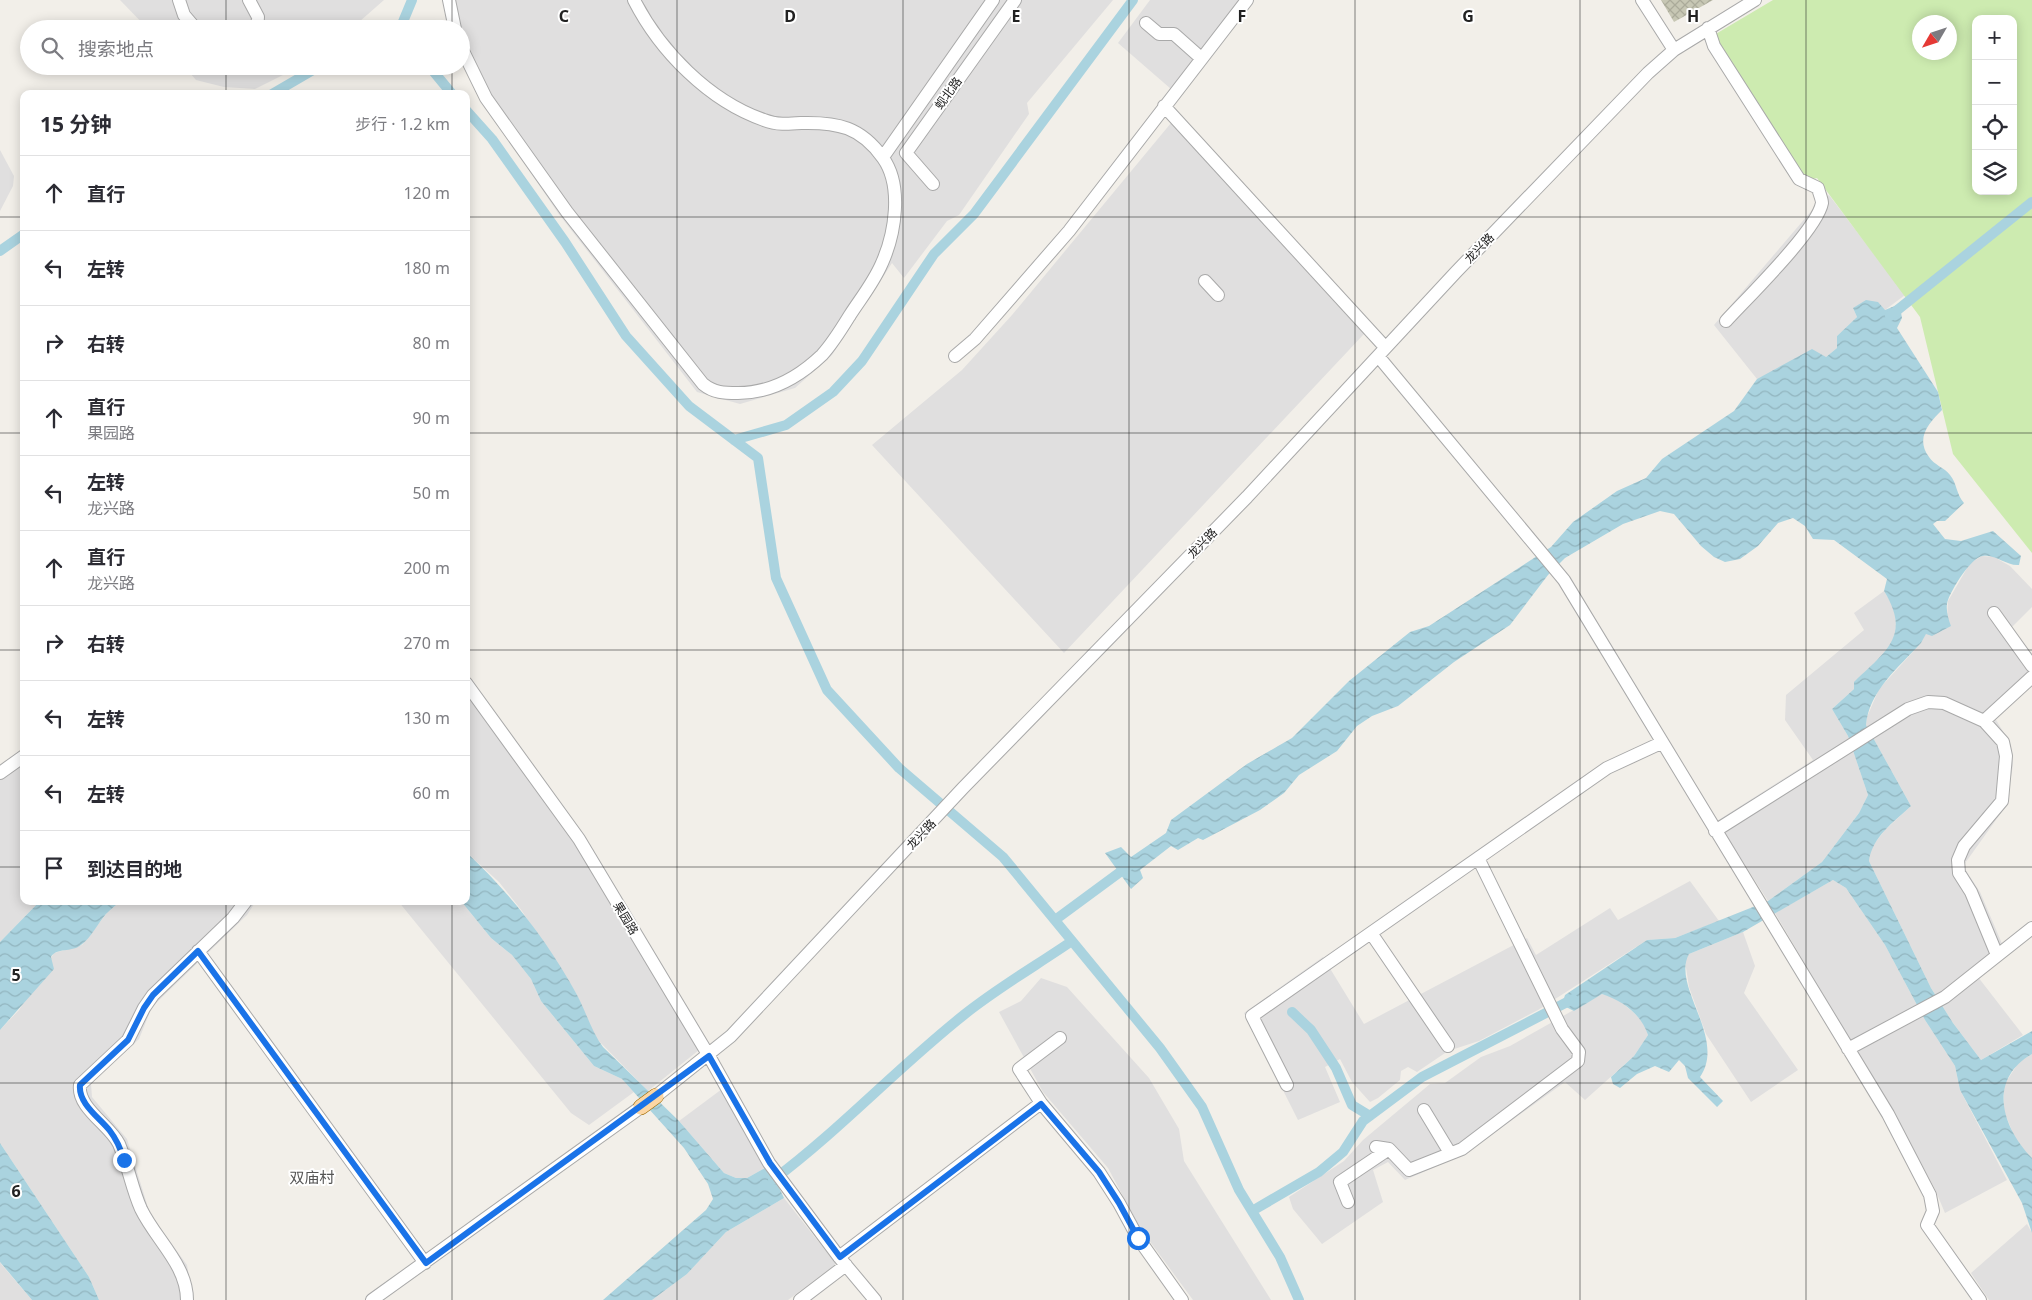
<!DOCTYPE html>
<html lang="zh">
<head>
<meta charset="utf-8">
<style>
	body { margin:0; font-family:"Noto Sans","Noto Sans SC",sans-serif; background:#f2f2f3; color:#2b2b33 }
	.controls { position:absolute; right:15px; top:15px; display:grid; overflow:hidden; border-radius:10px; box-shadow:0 2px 12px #0003 }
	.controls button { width:45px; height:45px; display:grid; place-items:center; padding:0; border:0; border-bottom:1px solid #e1e1e2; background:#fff; color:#2b2b33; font:25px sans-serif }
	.compass { position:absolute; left:1912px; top:15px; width:45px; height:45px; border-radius:50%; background:#fff; box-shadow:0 2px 12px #0003; rotate:231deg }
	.stop { position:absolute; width:15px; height:15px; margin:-11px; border:4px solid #1a73e8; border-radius:50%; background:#fff }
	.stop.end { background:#1a73e8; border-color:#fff; box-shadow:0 1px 5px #0008 }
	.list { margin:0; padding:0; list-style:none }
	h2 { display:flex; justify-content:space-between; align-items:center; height:65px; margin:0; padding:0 20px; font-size:21px }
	h2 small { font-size:16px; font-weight:400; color:#7c7c81 }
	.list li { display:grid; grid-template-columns:32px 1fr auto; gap:15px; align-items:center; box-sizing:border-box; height:75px; padding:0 20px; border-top:1px solid #e1e1e2 }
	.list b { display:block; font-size:19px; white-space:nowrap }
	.list p { margin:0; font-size:16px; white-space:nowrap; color:#7c7c81 }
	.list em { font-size:16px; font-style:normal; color:#7c7c81 }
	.icon { flex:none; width:28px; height:28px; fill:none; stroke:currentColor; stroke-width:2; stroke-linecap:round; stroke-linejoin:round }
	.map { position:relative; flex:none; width:2032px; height:1300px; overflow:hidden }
	.search { position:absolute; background:#fff; box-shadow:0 2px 12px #0003; left:20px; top:20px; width:450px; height:55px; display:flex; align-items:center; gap:12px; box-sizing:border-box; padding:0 18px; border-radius:28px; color:#7c7c81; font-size:19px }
	.panel { position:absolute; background:#fff; box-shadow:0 2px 12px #0003; left:20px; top:90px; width:450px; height:815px; border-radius:10px }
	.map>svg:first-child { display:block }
	.residential { fill:#e0dfdf }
	.construction { fill:url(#construction-cross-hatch) }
	.grass { fill:#cdebb0; fill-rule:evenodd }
	.water { fill:url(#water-waves) }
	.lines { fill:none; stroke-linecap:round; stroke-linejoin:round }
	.canal { stroke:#aad3df; stroke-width:10 }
	.minor-casing { stroke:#a9a9a9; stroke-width:14 }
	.major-casing { stroke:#a06b00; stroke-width:16 }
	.minor { stroke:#fff; stroke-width:12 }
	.major { stroke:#fcd6a4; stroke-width:15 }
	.route { stroke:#1a73e8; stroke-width:6 }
	.grid { fill:none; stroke:#222; stroke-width:1; stroke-opacity:0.55 }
	.labels { text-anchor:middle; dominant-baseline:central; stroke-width:4; stroke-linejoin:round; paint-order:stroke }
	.street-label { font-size:12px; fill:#222; stroke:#fff }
	.quarter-label { font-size:15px; fill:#555; stroke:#fff }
	.grid-label { font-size:16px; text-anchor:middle; font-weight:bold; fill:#222; stroke:#fff; stroke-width:4; stroke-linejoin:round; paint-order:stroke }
</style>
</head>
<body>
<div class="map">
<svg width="2032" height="1300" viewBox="0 0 2032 1300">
	<defs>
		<pattern id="construction-cross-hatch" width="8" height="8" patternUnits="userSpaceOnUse" patternTransform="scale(1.25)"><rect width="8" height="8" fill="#c7c7b4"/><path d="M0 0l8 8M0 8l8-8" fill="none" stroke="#abab9a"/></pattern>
		<pattern id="water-waves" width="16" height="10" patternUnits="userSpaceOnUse" patternTransform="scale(1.25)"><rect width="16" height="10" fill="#aad3df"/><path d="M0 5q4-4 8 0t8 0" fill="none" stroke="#92b5bf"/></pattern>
	</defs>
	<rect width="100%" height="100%" fill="#f2efe9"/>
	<path class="residential" d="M120,0H384L351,29H148Z
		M444,0H1113L1027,103L1029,114L959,215L947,221L904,278L892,263L832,355L795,388L740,404L697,392L558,213L475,90L461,58V29H450Z
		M1150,0H1240L1171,89L1118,43Z
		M184,66H301L255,89L224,87L196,80Z
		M1171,123L1364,334L1064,653L872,445L962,370L1012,315Z
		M0,150L14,176L13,186L0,211Z
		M1829,195L1905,295L1885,310L1853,308L1857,317L1837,336V348L1826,357L1778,369L1757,379L1714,325L1813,209Z
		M1982,556L1994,557L2010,566L2032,589V607L2011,628L2032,658V684L1995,718L2011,745L2013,765L2006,806L1963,866L1980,892L2006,953L1978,977L2023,1035L1981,1060L1953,1023L1931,988L1869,861L1870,849L1885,830L1911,806L1866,725L1867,717L1879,689L1921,643L1926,633L1947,617L1948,601L1970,563Z
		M1884,591L1894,607L1896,626L1892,646L1855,682L1854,689L1832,709L1848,736L1868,795L1859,813L1822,862L1768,901L1717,821L1813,760L1785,720L1786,695L1864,630L1854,613Z
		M466,692L570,836L699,1050L648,1091L595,1037L576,993L522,911L499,882L466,852Z
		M24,763V901H40L0,942V780Z
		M1833,880L1846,888L1885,945L1925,1020L1955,1066L1960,1090L2007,1180L1945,1213L1934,1187L1899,1123L1775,913Z
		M1690,881L1719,921L1675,938L1647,940L1538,1010L1479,1041L1448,1051L1417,1072L1408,1067L1401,1071L1400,1080L1378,1098L1370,1102L1352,1082L1340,1059L1325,1067L1340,1102L1298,1120L1244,1013L1323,957L1364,1024L1527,938L1536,955L1610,908L1618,920Z
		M121,901H256L247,915L152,1007L139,1039L91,1084L92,1097L127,1139L150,1214L187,1265L193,1300H99L89,1277L0,1143V1030L19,1010L54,953L82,945L107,913Z
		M398,901H461L491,938L512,955L531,979L541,1001L594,1066L622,1079L634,1092L589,1125L571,1113Z
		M1743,932L1755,966L1744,993L1798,1070L1751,1102L1706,1034L1689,987L1685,961L1689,954Z
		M1041,978L1067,987L1149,1078L1179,1129L1184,1161L1271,1300H1193L1140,1228L1108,1168L1043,1092L999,1012L1021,1001Z
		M1602,994L1616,998L1633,1012L1644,1023L1648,1035L1634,1056L1585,1100L1565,1082L1465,1154L1405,1180L1388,1162L1373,1170L1383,1202L1322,1244L1293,1209L1289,1197L1344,1161L1363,1140L1430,1084L1445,1083L1481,1057L1510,1046Z
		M2032,1054V1158L2017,1143L2004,1111V1085L2019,1062Z
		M722,1089L765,1168L747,1178H736L724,1173L679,1121Z
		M784,1198L836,1264L788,1300H652L687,1274L726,1232Z
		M2027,1224L2032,1233V1300H1989L1971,1273Z
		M0,1262L2,1265L32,1300H0Z"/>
	<path class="construction" d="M1661,0H1713L1674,22Z"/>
	<path class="grass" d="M1773,0H2032V553L1953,454L1920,317L1817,178L1802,182L1714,35ZM1976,19H2013V191H1976ZM1920,22H1950V52H1920Z"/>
	<path class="water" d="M1866,300L1878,302L1885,310L1897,305L1900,307L1902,318L1897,328L1938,392L1942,410C1929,423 1915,438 1929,457C1934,465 1945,468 1950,475C1957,483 1956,494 1964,503L1945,521H1937L1933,524L1945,539L1961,541L1993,531L2021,556L2019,565C2006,566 1996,554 1983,556C1971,557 1952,589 1948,600C1945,608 1948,618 1951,626L1932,636L1926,634L1921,643C1899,667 1869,691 1866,725L1911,806C1894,822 1872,837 1869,861L1931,988L1953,1023L1981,1060L2032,1031V1054C1987,1080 2002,1127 2032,1158V1233L2022,1203L1960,1090L1955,1066L1925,1020L1885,945L1846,888L1833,880L1743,932L1689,954C1671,986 1727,1038 1700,1077L1723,1101L1717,1107L1688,1078L1685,1066L1679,1060L1669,1072L1655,1066L1637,1074L1620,1088L1613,1084L1611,1077L1634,1056L1648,1035C1641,1014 1623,1001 1602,994L1574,1011L1562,1005L1565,995L1647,940L1675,938L1768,901L1822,862L1859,813L1868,795L1848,736L1832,709L1854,689V682C1885,652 1912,636 1884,591L1887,579L1834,540L1813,539L1805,526L1793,518L1778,523L1758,546L1740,559L1725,562L1714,557L1701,546L1674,514L1660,511L1623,524L1565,558L1548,575L1510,625L1454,662L1398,706L1372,716L1357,726L1337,751L1299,775L1284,793L1260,810L1203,840L1198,838L1178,850L1171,846L1140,870L1143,878L1131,889L1105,853L1121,847L1131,857L1166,833L1171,820L1247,764L1292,738L1349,681L1410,632L1429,626L1551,547L1573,522L1617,491L1646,478L1662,459L1734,411L1757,379L1812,349L1826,357L1837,348V336L1857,317L1853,308Z
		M466,852C510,893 547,940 576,993C586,1011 591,1031 603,1047L679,1121L724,1173L736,1178H747L765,1168L775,1179L784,1198L726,1232L687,1274L652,1300H603L706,1210L713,1199L708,1184L684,1148L622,1079L594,1066L541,1001L531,979L512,955L491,938L461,901H466Z
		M40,901H121C116,905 111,909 106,914C98,923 91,938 81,945C71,953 57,947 51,957L54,969L0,1030V942Z
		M0,1143L89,1277L99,1300H32L0,1262Z"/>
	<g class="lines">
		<path class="canal" d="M400,29L412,0
			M429,66L452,94
			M272,94L320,66
			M466,110L492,139L565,242L626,336L689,406L758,458L776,578L827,690L899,768L1003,857L1160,1048L1202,1107L1239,1190L1280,1257L1299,1300
			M0,251L24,234
			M1890,316L2032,202
			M734,440L786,425L833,392L862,361L934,254L974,214L1133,0
			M1055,920L1131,864
			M1292,1012L1311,1030L1336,1068L1352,1105L1370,1116
			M773,1180C841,1129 899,1066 965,1014C999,987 1037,965 1072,941
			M1252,1211L1319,1172L1343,1152L1363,1121L1422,1077L1573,999"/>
		<defs>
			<path id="minor" d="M179,0L184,15L196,29
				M249,0L258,17L257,29
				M449,0L455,29
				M1642,0L1674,50
				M1146,23L1159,34H1174L1201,58
				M1708,28L1714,46L1799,179L1818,188C1819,193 1822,199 1822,203C1817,230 1747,298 1726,321
				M461,47L486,98L567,212L703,384C714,393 724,393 738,393C770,393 799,377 822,355C833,343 842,328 850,315C861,298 874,282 882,263C895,234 903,186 883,158C861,127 838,122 801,123C789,124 776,125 764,120C709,101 660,51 634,0
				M1164,106L1385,347
				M883,157L993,0
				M933,184L906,153L1015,0
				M1205,281L1218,295
				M955,356L975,339L1069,231L1247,0
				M1378,356L1564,580L1888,1114L1930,1195L1933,1211L1927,1225L1980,1300
				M1994,613L2032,666
				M466,683L579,839L709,1056L769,1163L839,1257L875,1300
				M1984,721L2032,677
				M0,773L24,756
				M1715,831L1908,709L1928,702L1944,703L1984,721L2003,742L2006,756L2002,801L1964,846L1958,860L1959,873L1971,892L1997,955
				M1371,933L1448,1046
				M198,951L425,1263
				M1848,1049L1945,997L2032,928
				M1287,1085L1252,1016L1607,768L1661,743
				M656,1096L731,1036L963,788L1247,497L1456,272L1648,73L1674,50L1755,0
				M1041,1103L1019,1069L1060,1038
				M1424,1110L1450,1153
				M1376,1147L1389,1149L1409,1170L1462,1149L1578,1061L1579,1052L1562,1029L1478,858
				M1348,1202L1340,1182L1389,1149
				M839,1257L1041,1103L1099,1172L1119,1203L1138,1238L1182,1300
				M187,1300C187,1265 156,1240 141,1209C132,1189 128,1165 119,1144C110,1125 77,1108 80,1085L128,1040L144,1008L153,995L233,918L246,901
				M372,1300L641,1107
				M800,1300L846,1265"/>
			<path id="major" d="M641,1107L656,1096"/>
		</defs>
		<use href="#minor" class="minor-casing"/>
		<use href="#major" class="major-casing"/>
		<use href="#minor" class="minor"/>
		<use href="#major" class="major"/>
	</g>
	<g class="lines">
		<path class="route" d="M124,1160C121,1150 117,1140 110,1131C100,1118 78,1104 80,1085L128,1040L144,1008L153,995L198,951L426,1263L709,1056L770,1163L840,1257L1041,1104L1099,1172L1119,1203L1138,1238"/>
	</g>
	<path class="grid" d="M226,0V29M452,0V29M677,0V1300M903,0V1300M1129,0V1300M1355,0V1300M1580,0V1300M1806,0V1300M226,66V94M452,66V94M0,217H24M466,217H2032M0,433H24M466,433H2032M0,650H24M466,650H2032M0,867H24M466,867H2032M226,901V1300M452,901V1300M0,1083H2032"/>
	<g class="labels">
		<g class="street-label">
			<text transform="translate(948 93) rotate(-54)">蚬北路</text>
			<text transform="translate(1479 248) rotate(-46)">龙兴路</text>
			<text transform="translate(1202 543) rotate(-46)">龙兴路</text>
			<text transform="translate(921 834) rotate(-47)">龙兴路</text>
			<text transform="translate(626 918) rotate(59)">果园路</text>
		</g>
		<g class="quarter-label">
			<text x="312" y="1177">双庙村</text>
		</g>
	</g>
	<g class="grid-label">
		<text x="564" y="22">C</text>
		<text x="790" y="22">D</text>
		<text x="1016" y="22">E</text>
		<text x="1242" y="22">F</text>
		<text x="1468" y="22">G</text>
		<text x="1693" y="22">H</text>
		<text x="16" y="981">5</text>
		<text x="16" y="1197">6</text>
	</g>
</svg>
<div class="controls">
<button>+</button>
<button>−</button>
<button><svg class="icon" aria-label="locate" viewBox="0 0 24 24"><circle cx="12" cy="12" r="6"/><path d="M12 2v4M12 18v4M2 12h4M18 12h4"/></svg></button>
<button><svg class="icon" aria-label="layers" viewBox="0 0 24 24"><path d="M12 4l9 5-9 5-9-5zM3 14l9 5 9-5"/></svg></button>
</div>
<svg class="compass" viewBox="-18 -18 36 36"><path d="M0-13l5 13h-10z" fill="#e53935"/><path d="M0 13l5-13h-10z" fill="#7c7c81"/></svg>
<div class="stop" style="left:1138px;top:1238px"></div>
<div class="stop end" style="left:124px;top:1160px"></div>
<div class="search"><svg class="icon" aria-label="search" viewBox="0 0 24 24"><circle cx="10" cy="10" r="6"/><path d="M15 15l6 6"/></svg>搜索地点</div>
<section class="panel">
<h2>15 分钟<small>步行 · 1.2 km</small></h2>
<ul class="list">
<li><svg class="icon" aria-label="ahead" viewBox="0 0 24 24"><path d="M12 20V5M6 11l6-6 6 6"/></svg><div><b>直行</b></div><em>120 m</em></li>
<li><svg class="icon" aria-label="left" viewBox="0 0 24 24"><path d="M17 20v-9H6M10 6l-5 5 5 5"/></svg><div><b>左转</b></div><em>180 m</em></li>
<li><svg class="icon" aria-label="right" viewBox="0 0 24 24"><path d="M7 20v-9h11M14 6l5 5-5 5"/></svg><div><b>右转</b></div><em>80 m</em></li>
<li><svg class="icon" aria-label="ahead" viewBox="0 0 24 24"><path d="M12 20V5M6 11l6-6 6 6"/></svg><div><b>直行</b><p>果园路</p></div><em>90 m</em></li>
<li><svg class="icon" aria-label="left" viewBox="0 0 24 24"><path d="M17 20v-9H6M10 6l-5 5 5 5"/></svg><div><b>左转</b><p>龙兴路</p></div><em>50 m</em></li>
<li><svg class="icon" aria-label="ahead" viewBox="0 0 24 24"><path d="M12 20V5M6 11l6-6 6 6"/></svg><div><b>直行</b><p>龙兴路</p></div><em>200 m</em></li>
<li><svg class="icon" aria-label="right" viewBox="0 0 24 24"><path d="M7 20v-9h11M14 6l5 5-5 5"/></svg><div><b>右转</b></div><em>270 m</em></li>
<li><svg class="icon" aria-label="left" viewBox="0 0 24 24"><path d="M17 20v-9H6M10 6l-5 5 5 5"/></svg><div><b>左转</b></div><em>130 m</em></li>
<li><svg class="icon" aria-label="left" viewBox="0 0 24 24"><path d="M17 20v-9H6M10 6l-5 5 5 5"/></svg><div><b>左转</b></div><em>60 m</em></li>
<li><svg class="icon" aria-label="arrive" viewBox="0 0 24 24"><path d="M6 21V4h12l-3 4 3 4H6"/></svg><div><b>到达目的地</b></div></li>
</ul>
</section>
</div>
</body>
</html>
